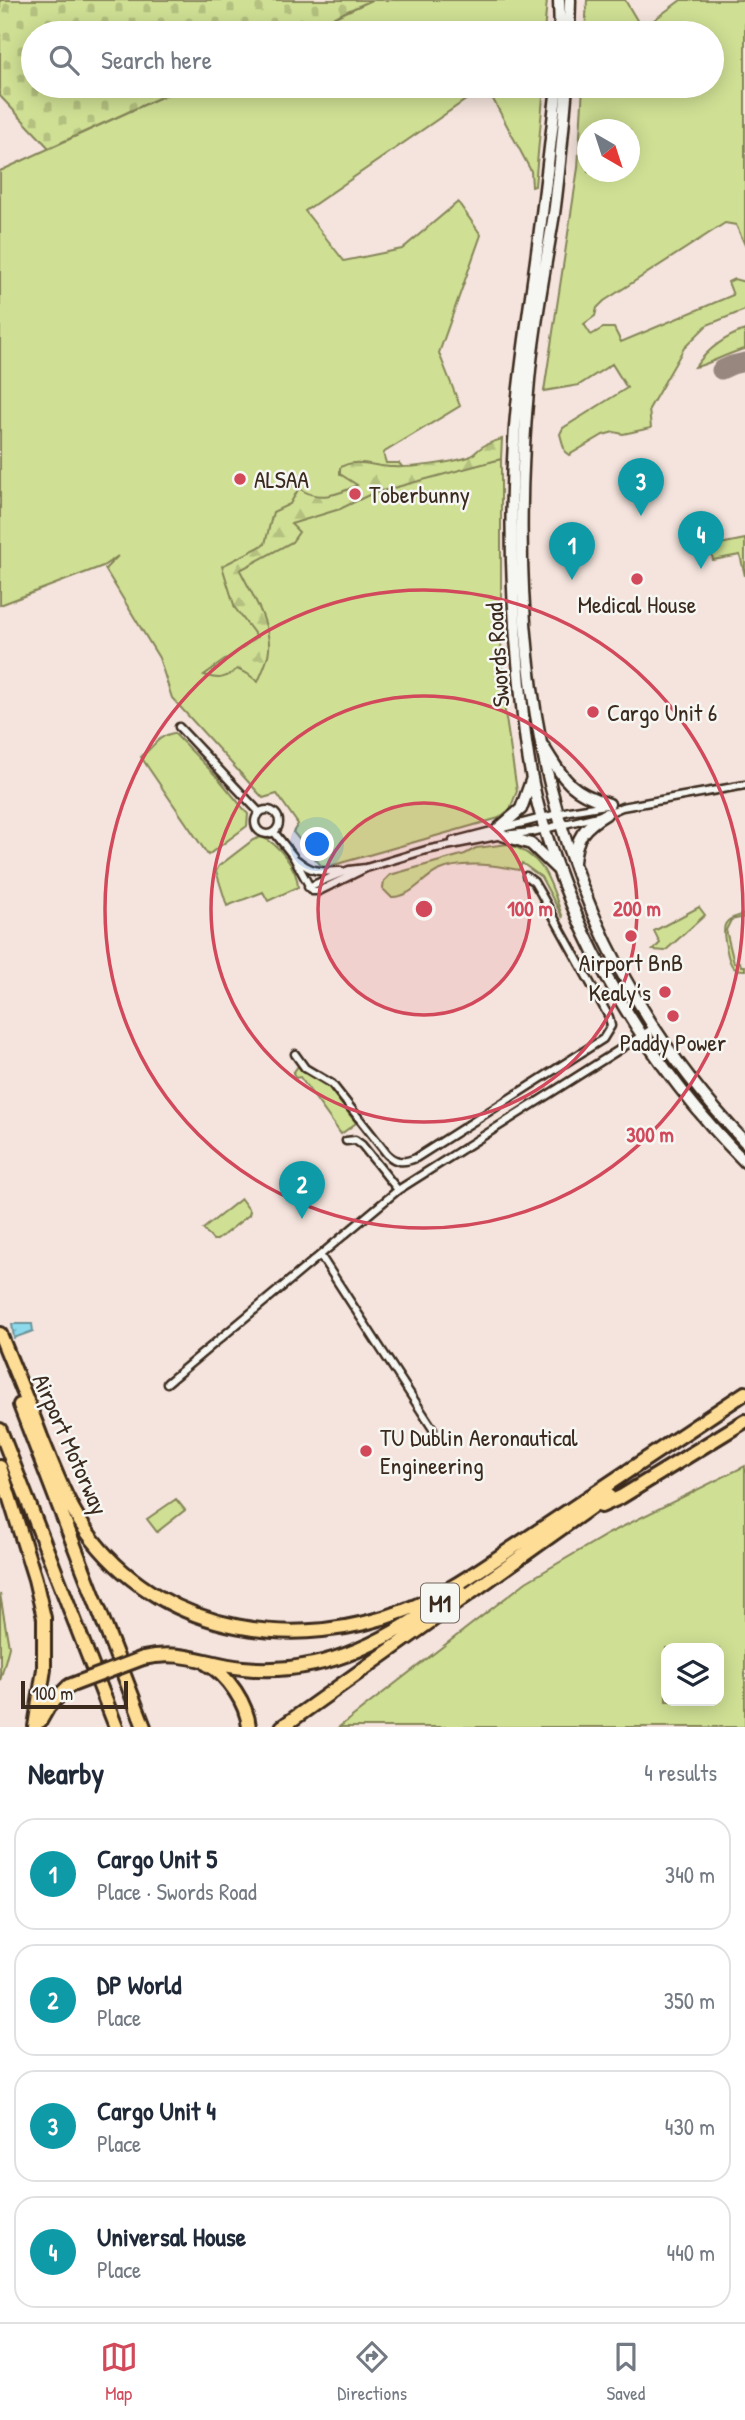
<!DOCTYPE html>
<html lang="en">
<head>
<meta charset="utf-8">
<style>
	body { margin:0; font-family:"Patrick Hand",sans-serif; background:#f2f2f3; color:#1f2937 }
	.controls { position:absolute; right:21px; bottom:21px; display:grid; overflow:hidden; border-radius:14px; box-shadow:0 4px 18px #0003 }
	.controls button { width:63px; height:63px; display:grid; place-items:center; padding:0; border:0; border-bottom:2px solid #e0e1e3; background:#fff; color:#1f2937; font:35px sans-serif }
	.compass { position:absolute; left:577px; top:119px; width:63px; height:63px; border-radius:50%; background:#fff; box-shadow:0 4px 18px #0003; rotate:141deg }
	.scale { position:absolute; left:21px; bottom:18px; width:107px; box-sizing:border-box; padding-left:7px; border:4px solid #3b2a1e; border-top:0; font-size:19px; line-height:24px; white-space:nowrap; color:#3b2a1e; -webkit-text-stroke:5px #f6f6f2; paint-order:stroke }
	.you { position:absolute; left:318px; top:845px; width:24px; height:24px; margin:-18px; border:5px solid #fff; border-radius:50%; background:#1a73e8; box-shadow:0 0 0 10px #1a73e833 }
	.badge { display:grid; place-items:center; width:46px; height:46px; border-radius:50%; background:#d1495b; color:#fff; font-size:23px; font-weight:700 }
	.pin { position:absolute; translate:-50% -58px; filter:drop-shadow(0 2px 4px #0008) }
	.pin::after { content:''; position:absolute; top:37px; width:24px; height:21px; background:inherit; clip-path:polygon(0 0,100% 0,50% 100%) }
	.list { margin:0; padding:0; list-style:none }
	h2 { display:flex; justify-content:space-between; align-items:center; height:91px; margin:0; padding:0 28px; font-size:30px }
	h2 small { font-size:23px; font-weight:400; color:#747a83 }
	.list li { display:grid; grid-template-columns:46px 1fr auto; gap:21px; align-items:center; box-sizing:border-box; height:112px; margin:0 14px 14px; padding:0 14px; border:2px solid #e0e1e3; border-radius:21px }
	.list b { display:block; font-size:26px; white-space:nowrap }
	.list p { margin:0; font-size:23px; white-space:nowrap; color:#747a83 }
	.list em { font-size:23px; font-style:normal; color:#747a83 }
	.icon { flex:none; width:38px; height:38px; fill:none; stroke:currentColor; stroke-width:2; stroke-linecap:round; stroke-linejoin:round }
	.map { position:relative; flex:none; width:745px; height:1727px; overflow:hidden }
	.search { position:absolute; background:#fff; box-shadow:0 4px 18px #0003; left:21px; right:21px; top:21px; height:77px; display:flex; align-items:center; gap:18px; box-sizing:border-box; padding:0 24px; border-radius:38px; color:#747a83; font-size:26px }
	.sheet { height:595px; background:#fff }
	nav { display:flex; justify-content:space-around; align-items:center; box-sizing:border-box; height:98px; border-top:2px solid #e0e1e3; background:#fff; font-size:19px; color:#747a83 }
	nav a { display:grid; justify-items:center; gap:4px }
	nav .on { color:#d1495b }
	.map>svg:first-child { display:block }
	.green { fill:#cfe094; stroke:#858559; stroke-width:2; fill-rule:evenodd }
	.forest { fill:url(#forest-firs); stroke:#858559; stroke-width:2 }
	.cemetery { fill:url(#cemetery-stones); stroke:#858559; stroke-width:2 }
	.water { fill:url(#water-ripples); stroke:#6c949a; stroke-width:2 }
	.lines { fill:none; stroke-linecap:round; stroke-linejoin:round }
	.taxiway { stroke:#98877e; stroke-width:19 }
	.minor-casing { stroke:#3b2a1e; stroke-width:11 }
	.secondary-casing { stroke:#3b2a1e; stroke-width:15 }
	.motorway-casing { stroke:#3b2a1e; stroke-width:18 }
	.minor { stroke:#f6f6f2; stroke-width:6 }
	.secondary { stroke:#f6f6f2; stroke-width:10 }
	.motorway { stroke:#fedd96; stroke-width:12 }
	.motorway-bridge-casing { stroke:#3b2a1e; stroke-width:18; stroke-linecap:butt }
	.motorway-bridge { stroke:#fedd96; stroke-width:12 }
	.ring { fill:none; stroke:#d1495b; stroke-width:3.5 }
	.poi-dot { fill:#d1495b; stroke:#f6f6f2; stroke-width:2.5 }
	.labels { text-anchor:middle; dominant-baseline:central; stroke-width:5; stroke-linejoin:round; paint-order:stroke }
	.shield { fill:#f6f6f2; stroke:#73675e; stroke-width:2 }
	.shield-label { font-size:23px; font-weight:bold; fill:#3b2a1e }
	.poi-label { font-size:24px; fill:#3b2a1e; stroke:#f6f6f2; text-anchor:start }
	.street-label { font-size:24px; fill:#3b2a1e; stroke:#f6f6f2 }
	.centre { fill:#d1495b; stroke:#f6f6f2; stroke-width:3.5 }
	.ring-label { font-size:21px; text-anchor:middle; font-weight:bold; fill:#d1495b; stroke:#f6f6f2; stroke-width:5; stroke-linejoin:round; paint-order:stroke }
</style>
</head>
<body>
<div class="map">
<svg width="745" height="1727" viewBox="0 0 745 1727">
	<defs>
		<pattern id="forest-firs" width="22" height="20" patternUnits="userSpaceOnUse" patternTransform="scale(1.75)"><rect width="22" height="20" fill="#cfe094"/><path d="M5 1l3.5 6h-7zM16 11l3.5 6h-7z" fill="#b3c07f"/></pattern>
		<pattern id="cemetery-stones" width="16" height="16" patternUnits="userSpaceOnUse" patternTransform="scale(1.75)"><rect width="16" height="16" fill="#cfe094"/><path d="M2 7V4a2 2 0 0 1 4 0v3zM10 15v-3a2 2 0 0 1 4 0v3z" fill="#b3c07f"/></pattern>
		<pattern id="water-ripples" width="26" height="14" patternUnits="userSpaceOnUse" patternTransform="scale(1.75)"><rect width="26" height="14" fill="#8ddaec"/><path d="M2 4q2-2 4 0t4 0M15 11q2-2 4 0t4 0" fill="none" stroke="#7bbbca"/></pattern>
	</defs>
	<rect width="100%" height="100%" fill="#f5e4dd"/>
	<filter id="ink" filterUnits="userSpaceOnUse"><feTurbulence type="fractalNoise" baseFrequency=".0143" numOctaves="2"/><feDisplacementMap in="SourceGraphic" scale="14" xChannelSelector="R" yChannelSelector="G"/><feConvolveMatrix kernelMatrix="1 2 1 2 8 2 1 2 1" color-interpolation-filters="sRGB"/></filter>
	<g filter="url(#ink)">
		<path class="green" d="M372,0H547L544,33H299Z
			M587,0H625L638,22L647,25L681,0H745V245L736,225L725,223L604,301L597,308L595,316L584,324L591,335L603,328H614L621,342L733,295L728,282L734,279L745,282V310L707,325L684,348L649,409L651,428L623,434L614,432L603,435L569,455L565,452L560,434L563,428L627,388L612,364L579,385L544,391L578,168L583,86H712V33H585ZM588,130H630V172H588Z
			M185,86H544L535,186L532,187L531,171L486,86L305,211L344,261L402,249L458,202L481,235L439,353L460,406L383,453L386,463H399L414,481L501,459V641L505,712L517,791L510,809L499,818L323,868L293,832L298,824L277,794L263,798L172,698L159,658L105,569L118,556L103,566L0,605V171Z
			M745,330V349C727,353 713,363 695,367C708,349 724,337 745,330Z
			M745,539V576L740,555L713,560L710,546Z
			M174,733L219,779L248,814L247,826L208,855L141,757C152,748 159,735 174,733Z
			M261,837C278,842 298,870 298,887L268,901L263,892L227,906L216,871L219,866L253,840Z
			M508,844C547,857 550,883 563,918L541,877L522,863L519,870C494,865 461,860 438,871C421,879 411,898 391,897L383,889L384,881L390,875L465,854L476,848Z
			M699,907L705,915L665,951L653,950L660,943L654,931Z
			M745,914V917L731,920L726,930L734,963L740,962L741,966H745V970C742,970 737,970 734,968C728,964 722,932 725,925C728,918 738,916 745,914Z
			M299,1065L301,1069L325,1083L356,1123L341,1134L300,1077L295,1078L293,1073Z
			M241,1199L250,1211L249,1215L217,1240H213L203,1229Z
			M745,1466V1727H339L526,1582L608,1534ZM719,1648V1701H666V1648Z
			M176,1499L185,1510L157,1532L147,1519Z
			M0,1594L9,1647L0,1681Z"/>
		<path class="forest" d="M502,439L501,459L371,494L340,509L291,524L299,532L292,542L240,570C251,593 271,623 269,650C268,661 262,672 258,682L248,674L237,669C225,679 219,680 204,675L257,637L235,608L222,566L265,544L273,512L290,504L299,488C317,502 338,495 357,485L340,474V468C355,457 375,467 393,467C412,468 450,463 469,457C474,455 477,450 482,447C488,443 496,441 502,439Z"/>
		<path class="cemetery" d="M0,0H372L299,33H33V86H185L49,148L0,96Z"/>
		<path class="water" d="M12,1324H32L33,1331L14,1338Z"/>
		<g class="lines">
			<path class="taxiway" d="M721,370L732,365L745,362"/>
			<defs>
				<path id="minor" d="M179,727L260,813
					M255 822a12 12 0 1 1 24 0a12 12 0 1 1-24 0Z
					M274,832L293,856L312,891H319L366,868
					M453,841L569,811L606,805
					M297,860C312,873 322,872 341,871
					M308,887L349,870L366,868L426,850L502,835L532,832L606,814L622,807L745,785
					M295,1054L305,1068L332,1084L387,1154C396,1163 404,1163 416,1158L603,1039L611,1026L609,1017L541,894L534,882L526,876
					M346,1141L355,1140L362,1145L398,1190
					M320,1255L433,1429
					M167,1383L398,1190L655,1027"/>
				<path id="secondary" d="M559,0L560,33
					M569,33L570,0
					M557,86C550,148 543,211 534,274C527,325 519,376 515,427C509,509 511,592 519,673C523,719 527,765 539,809C574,941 649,1065 745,1162
					M567,86C563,129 560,171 554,214C545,269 534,325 529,380C502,662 542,930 745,1142
					M543,746C564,780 570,792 609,804
					M498,829L521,809L532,778
					M502,835L531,844L557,869
					M574,862C576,837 584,827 606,814"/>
				<path id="motorway" d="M0,1334C14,1368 28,1402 41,1437C56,1473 69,1510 93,1540C168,1635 299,1652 406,1610C450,1593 490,1562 529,1537C601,1489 673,1441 745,1393
					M20,1405L144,1727
					M0,1430L116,1727
					M0,1467L35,1579L44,1618V1669L35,1727
					M601,1506L621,1497L745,1421
					M143,1658C182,1649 205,1664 243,1668C329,1677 392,1637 460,1589
					M207,1664C228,1675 247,1704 249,1727
					M40,1721L48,1707L69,1686
					M282,1727L608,1495"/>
			</defs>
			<use href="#minor" class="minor-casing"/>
			<use href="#secondary" class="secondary-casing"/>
			<use href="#motorway" class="motorway-casing"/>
			<use href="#minor" class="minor"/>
			<use href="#secondary" class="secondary"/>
			<use href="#motorway" class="motorway"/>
			<defs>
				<path id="motorway-bridge" d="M69,1686L143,1658"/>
			</defs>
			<use href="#motorway-bridge" class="motorway-bridge-casing"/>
			<use href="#motorway-bridge" class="motorway-bridge"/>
		</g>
	</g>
	<circle cx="424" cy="909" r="106" fill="#d1495b" fill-opacity=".12"/>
	<g class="ring">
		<circle cx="424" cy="909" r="106"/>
		<circle cx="424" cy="909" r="213"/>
		<circle cx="424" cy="909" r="319"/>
	</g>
	<g class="poi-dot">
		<circle cx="240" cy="479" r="7"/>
		<circle cx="355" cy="494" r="7"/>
		<circle cx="637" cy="579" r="7"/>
		<circle cx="593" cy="712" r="7"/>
		<circle cx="631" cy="936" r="7"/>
		<circle cx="665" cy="992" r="7"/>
		<circle cx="673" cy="1016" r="7"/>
		<circle cx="366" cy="1451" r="7"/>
	</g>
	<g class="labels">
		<rect class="shield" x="421" y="1583.5" width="38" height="39" rx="5"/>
		<g class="shield-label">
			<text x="440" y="1603">M1</text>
		</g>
		<g class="poi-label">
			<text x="254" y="479">ALSAA</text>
			<text x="369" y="494">Toberbunny</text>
			<text x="637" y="604" text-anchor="middle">Medical House</text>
			<text x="607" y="712">Cargo Unit 6</text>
			<text x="631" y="962" text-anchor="middle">Airport BnB</text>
			<text x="651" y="992" text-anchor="end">Kealy’s</text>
			<text x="673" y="1042" text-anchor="middle">Paddy Power</text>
			<text x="380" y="1437">TU Dublin Aeronautical<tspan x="380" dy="28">Engineering</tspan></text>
		</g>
		<g class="street-label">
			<text transform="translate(497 655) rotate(-94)">Swords Road</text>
			<text transform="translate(71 1444) rotate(66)">Airport Motorway</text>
		</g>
	</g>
	<circle cx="424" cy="909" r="10" class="centre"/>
	<g class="ring-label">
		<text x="530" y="916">100 m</text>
		<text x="637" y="916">200 m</text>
		<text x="650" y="1142">300 m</text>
	</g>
</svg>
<div class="controls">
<button><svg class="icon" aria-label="layers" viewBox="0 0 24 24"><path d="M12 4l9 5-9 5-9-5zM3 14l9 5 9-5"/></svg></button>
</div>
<svg class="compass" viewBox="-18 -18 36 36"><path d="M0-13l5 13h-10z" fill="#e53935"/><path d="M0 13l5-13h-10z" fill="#747a83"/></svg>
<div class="scale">100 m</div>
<div class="you"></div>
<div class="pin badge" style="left:572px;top:580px;background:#0f9aa8">1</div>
<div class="pin badge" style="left:302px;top:1219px;background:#0f9aa8">2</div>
<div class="pin badge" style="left:641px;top:516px;background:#0f9aa8">3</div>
<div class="pin badge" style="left:701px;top:569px;background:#0f9aa8">4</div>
<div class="search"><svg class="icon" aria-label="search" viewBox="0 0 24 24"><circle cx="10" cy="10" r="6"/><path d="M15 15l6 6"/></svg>Search here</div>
</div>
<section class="sheet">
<h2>Nearby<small>4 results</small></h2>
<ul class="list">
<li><span class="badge" style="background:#0f9aa8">1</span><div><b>Cargo Unit 5</b><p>Place · Swords Road</p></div><em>340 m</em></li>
<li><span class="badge" style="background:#0f9aa8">2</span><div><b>DP World</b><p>Place</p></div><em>350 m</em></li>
<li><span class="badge" style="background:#0f9aa8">3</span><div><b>Cargo Unit 4</b><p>Place</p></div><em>430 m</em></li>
<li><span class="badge" style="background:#0f9aa8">4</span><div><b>Universal House</b><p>Place</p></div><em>440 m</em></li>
</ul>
</section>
<nav>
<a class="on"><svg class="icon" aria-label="map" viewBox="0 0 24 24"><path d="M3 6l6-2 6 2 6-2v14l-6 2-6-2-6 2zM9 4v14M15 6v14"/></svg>Map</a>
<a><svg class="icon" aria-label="directions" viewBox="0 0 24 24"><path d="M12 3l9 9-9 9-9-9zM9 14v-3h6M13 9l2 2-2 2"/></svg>Directions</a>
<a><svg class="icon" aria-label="saved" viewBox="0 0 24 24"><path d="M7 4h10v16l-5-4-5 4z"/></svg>Saved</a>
</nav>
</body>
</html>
